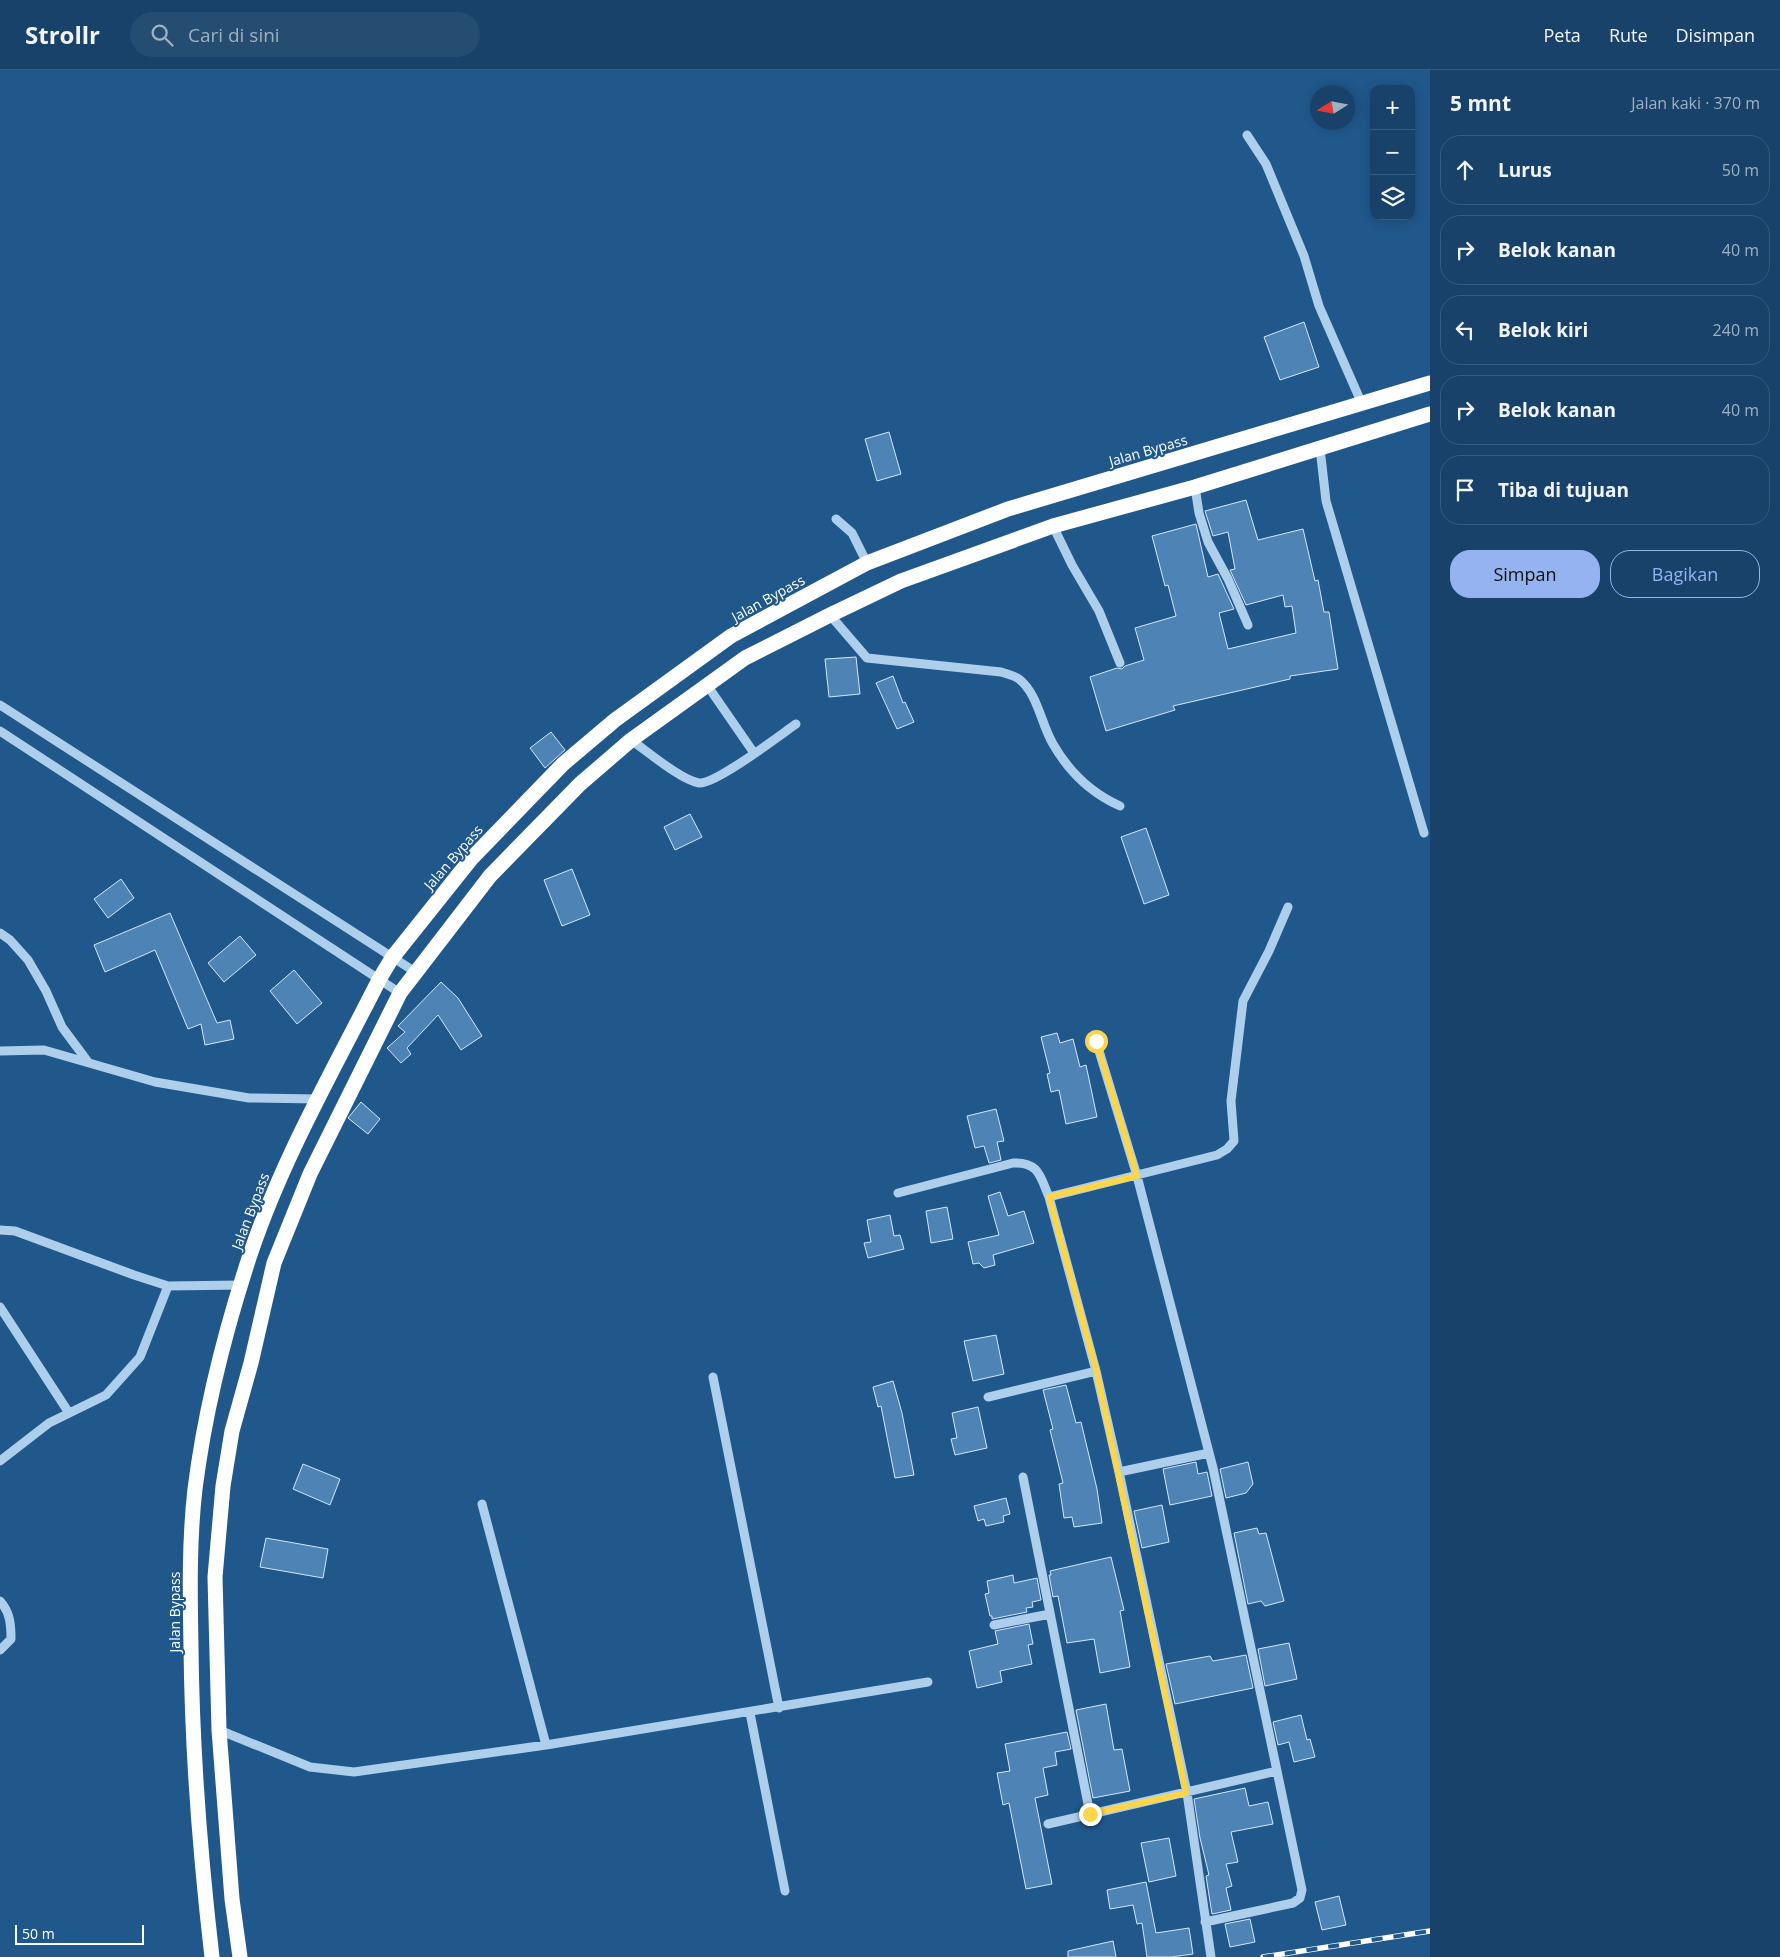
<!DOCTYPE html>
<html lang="id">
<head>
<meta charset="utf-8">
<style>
	body { margin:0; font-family:"Open Sans",sans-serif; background:#254d71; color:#f1f3f6 }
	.controls { position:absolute; right:15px; top:15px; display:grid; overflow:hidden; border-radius:10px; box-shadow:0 2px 12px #0003 }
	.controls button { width:45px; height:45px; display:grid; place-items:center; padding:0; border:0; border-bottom:1px solid #365b7d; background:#184269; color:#f1f3f6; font:25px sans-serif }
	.compass { position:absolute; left:1310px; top:15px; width:45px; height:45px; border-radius:50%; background:#184269; box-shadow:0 2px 12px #0003; rotate:259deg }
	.scale { position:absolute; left:15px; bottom:12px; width:129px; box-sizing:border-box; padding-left:5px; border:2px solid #fff; border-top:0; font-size:14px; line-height:18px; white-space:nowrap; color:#fff; -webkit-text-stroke:4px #20588c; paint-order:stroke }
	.stop { position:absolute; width:15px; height:15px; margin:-11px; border:4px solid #ffd54a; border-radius:50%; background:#fff }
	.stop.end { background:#ffd54a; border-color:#fff; box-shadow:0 1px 5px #0008 }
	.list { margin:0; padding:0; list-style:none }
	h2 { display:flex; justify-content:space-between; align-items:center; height:65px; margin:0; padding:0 20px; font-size:21px }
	h2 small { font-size:16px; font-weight:400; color:#9fb0c0 }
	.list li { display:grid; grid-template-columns:32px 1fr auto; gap:15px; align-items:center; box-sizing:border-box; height:70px; margin:0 10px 10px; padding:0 10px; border:1px solid #365b7d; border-radius:20px }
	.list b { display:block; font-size:19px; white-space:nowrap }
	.list em { font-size:16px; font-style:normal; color:#9fb0c0 }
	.actions { display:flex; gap:10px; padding:15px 20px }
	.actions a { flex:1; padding:11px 0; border:1px solid #95b2f1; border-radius:20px; text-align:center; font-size:18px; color:#95b2f1 }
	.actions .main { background:#95b2f1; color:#111 }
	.icon { flex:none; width:28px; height:28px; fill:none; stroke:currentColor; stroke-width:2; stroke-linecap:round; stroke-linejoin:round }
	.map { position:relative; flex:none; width:1430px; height:1887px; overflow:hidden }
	header { display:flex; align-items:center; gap:30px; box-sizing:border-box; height:70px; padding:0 25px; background:#184269; border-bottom:1px solid #365b7d }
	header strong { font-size:24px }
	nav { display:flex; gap:28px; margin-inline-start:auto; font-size:18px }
	.search { width:350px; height:45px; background:#254d71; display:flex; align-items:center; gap:12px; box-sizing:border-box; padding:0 18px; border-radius:28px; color:#9fb0c0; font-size:19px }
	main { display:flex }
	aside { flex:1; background:#184269 }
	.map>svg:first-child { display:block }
	.building { fill:#4d84b5; stroke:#d3e7f9 }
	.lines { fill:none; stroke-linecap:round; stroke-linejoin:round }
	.minor { stroke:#aecfec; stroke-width:9 }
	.highway { stroke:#fff; stroke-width:15 }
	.rail-casing { stroke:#fff; stroke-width:5.5 }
	.rail { stroke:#20588c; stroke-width:4; stroke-dasharray:11; stroke-linecap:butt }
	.route { stroke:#ffd54a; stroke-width:6 }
	.labels { text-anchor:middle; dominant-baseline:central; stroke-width:4; stroke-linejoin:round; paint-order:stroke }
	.street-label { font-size:14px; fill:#fff; stroke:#20588c }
</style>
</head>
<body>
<header>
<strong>Strollr</strong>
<div class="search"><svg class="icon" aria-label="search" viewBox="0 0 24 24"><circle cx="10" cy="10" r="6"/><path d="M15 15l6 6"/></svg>Cari di sini</div>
<nav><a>Peta</a><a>Rute</a><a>Disimpan</a></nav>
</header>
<main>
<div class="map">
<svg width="1430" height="1887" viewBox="0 0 1430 1887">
	<rect width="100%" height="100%" fill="#20588c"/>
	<path class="building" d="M1304,252L1319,297L1280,310L1264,267Z
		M889,362L901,404L877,411L865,369Z
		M1246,430L1258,470L1303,459L1315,511L1318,510L1324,542H1329L1338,599L1290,606V609L1173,636L1175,640L1106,661L1090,607L1117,598L1122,599L1125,596L1144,590L1135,558L1176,546L1168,515L1165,516L1152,466L1196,454L1208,507L1218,504L1234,539L1219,543L1228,579L1296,563L1292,536L1285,537L1283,525L1246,535L1230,500L1235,499L1228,462L1213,466L1205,441Z
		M856,587L860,624L829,627L825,589Z
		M893,606L903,633L905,632L914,652L897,659L876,613Z
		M551,662L565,680L545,698L530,678Z
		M690,744L702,767L675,780L664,757Z
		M1146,758L1169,825L1144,834L1121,767Z
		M572,799L590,845L562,856L544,810Z
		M121,809L134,828L108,848L94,829Z
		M170,843L217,953L230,950L234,969L205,975L201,954L188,959L155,880L105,902L94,875Z
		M240,866L256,885L224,912L208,893Z
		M294,900L322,933L297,954L270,921Z
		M441,912L458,928L482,966L461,980L438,945L407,978L411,984L401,993L387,978L405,962L398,956Z
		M1057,963L1060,973L1073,969L1080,997L1086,995L1097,1047L1066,1054L1059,1020L1051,1022L1047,1004L1050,1003L1041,967Z
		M361,1032L380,1049L368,1064L348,1048Z
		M996,1039L1004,1071L997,1072L1001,1090L989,1093L984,1076L975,1078L967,1046Z
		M1000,1122L1008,1146L1024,1141L1034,1173L993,1185L995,1195L984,1198L979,1193L973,1194L968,1172L999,1165L988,1126Z
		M947,1137L953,1169L931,1173L926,1141Z
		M890,1145L894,1166L900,1165L904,1179L868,1188L864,1173L871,1172L867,1150Z
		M996,1265L1004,1304L973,1311L964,1271Z
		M893,1311L902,1343L914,1405L895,1408L881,1336L878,1337L873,1317Z
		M1066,1315L1076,1353L1081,1352L1097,1419L1102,1453L1074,1457L1072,1447L1064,1448L1059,1414L1063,1413L1050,1360L1053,1359L1043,1320Z
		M978,1337L987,1378L955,1385L951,1369L957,1368L952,1343Z
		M1196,1392L1198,1404L1207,1402L1212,1426L1170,1435L1163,1399Z
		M1248,1392L1253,1414L1246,1423L1226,1428L1220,1399Z
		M303,1394L340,1409L330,1435L293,1419Z
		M1006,1428L1010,1444L1003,1446L1004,1452L986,1456L984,1449L978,1451L974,1436Z
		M1162,1435L1169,1472L1142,1478L1134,1441Z
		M1257,1458L1259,1464L1266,1463L1284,1531L1265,1536L1261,1531L1248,1534L1234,1463Z
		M266,1468L328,1479L323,1508L260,1497Z
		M1111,1487L1124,1540L1120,1541L1130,1597L1100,1603L1094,1569L1067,1573L1058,1526L1053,1527L1049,1505H1051L1050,1501Z
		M1013,1505L1014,1513L1037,1508L1041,1530L1032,1532L1033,1537L1026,1538L1027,1542L992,1549V1546H990L985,1524L989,1523L987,1511Z
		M1029,1554L1033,1574L1028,1575L1032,1594L1000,1601L1002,1612L977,1618L969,1581L998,1574L995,1561Z
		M1289,1573L1297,1609L1265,1616L1258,1579Z
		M1246,1585L1253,1618L1175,1634L1166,1594L1210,1586L1213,1591Z
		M1106,1634L1114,1680L1122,1679L1130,1721L1093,1728L1076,1640Z
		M1301,1645L1307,1670L1310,1669L1315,1687L1294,1692L1289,1672L1278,1675L1273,1652Z
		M1067,1662L1071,1679L1055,1682L1057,1695L1043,1698L1048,1725L1035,1728L1052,1814L1026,1819L1009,1733L1003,1735L997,1703L1010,1701L1005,1674Z
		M1245,1718L1249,1736L1268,1732L1273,1754L1231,1762L1238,1792L1226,1794L1232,1816L1226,1818L1231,1840L1212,1844L1206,1806L1209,1805L1200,1768L1194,1729Z
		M1169,1768L1176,1806L1149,1812L1141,1773Z
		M1146,1812L1156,1863L1189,1858L1193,1884L1171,1887H1147L1142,1853L1137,1854L1133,1835L1110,1839L1107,1820Z
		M1339,1826L1346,1855L1322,1860L1315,1832Z
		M1250,1849L1255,1872L1230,1877L1225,1854Z
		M1113,1871L1116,1887H1068V1881Z"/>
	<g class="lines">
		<path class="minor" d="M1247,65L1266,94L1304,186L1319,236L1362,334
			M1320,378L1326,431L1424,763
			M1195,417L1199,443L1208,472L1228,509L1248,555
			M836,449L852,463L867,493
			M1053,456L1072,495L1099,541L1120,593
			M830,545L867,588L1001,602C1007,604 1015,606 1019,609C1038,624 1041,654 1053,674C1069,702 1091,723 1120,736
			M707,615L754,683
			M0,635L417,903
			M0,661L400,923
			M631,670C647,681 681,710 699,713C715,715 780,665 796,654
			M0,863L10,870L28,890L46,921L62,957L88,992
			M0,981L44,980L155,1012L249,1028L318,1029
			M898,1123L1013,1093C1039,1092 1040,1106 1049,1127
			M0,1160L15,1161L134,1205L168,1216L241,1215
			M0,1237L69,1343
			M713,1307L779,1638
			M988,1327L1096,1301
			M0,1391L49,1353L106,1325L140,1287L168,1216
			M1119,1402L1209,1383
			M1023,1407L1090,1744
			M482,1434L546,1675
			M0,1531C10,1542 11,1554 11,1569L0,1580
			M994,1555L1050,1544
			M750,1643L785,1821
			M219,1660L310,1697L354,1702L546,1675L928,1612
			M1048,1754L1277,1701L1213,1398L1137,1106L1096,971
			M1205,1852L1293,1833L1300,1828L1302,1820L1277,1701
			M1211,1887L1187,1723L1119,1402L1096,1301L1049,1127L1217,1085L1227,1079L1234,1071L1231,1031L1243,931L1269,881L1288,837"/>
		<path class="highway" d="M212,1887C200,1784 192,1680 191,1577C190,1524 189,1471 195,1419C205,1340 225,1261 250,1185C282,1089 334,999 380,908L392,888L471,789L563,694L615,650L731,566L867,493L1008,439L1430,313
			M240,1887L232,1829L219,1660L215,1507L223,1416L232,1361L251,1293L274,1193L310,1104L400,923L490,806L580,714L631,670L745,588L830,545L901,511L1053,456L1195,417L1430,344"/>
		<defs>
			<path id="rail" d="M1263,1887L1430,1861"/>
		</defs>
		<use href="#rail" class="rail-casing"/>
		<use href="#rail" class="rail"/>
	</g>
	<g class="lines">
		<path class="route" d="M1090,1744L1186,1723L1096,1300L1049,1127L1137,1106L1096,971"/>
	</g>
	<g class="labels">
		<g class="street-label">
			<text transform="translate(1148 380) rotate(-16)">Jalan Bypass</text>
			<text transform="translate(768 528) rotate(-29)">Jalan Bypass</text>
			<text transform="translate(453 787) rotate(-49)">Jalan Bypass</text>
			<text transform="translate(250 1141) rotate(-69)">Jalan Bypass</text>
			<text transform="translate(174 1542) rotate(-90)">Jalan Bypass</text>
		</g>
	</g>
</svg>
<div class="controls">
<button>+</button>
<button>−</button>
<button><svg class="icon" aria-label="layers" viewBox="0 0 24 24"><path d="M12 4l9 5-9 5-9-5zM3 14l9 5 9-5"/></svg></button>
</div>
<svg class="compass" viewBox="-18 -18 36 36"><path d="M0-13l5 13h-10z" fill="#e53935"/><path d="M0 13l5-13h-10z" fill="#9fb0c0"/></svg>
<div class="scale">50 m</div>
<div class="stop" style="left:1096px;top:971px"></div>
<div class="stop end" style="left:1090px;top:1744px"></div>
</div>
<aside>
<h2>5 mnt<small>Jalan kaki · 370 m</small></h2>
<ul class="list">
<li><svg class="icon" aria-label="ahead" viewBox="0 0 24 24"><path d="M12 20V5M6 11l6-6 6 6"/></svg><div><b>Lurus</b></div><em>50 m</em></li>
<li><svg class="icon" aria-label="right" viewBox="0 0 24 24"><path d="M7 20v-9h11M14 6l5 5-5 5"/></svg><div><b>Belok kanan</b></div><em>40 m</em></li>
<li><svg class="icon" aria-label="left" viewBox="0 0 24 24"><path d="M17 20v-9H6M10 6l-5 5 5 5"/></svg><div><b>Belok kiri</b></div><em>240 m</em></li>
<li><svg class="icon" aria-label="right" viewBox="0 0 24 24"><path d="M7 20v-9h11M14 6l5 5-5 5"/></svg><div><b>Belok kanan</b></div><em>40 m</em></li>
<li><svg class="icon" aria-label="arrive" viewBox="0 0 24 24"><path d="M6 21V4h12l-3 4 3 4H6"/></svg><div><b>Tiba di tujuan</b></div></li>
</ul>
<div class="actions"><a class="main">Simpan</a><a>Bagikan</a></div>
</aside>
</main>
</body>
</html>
